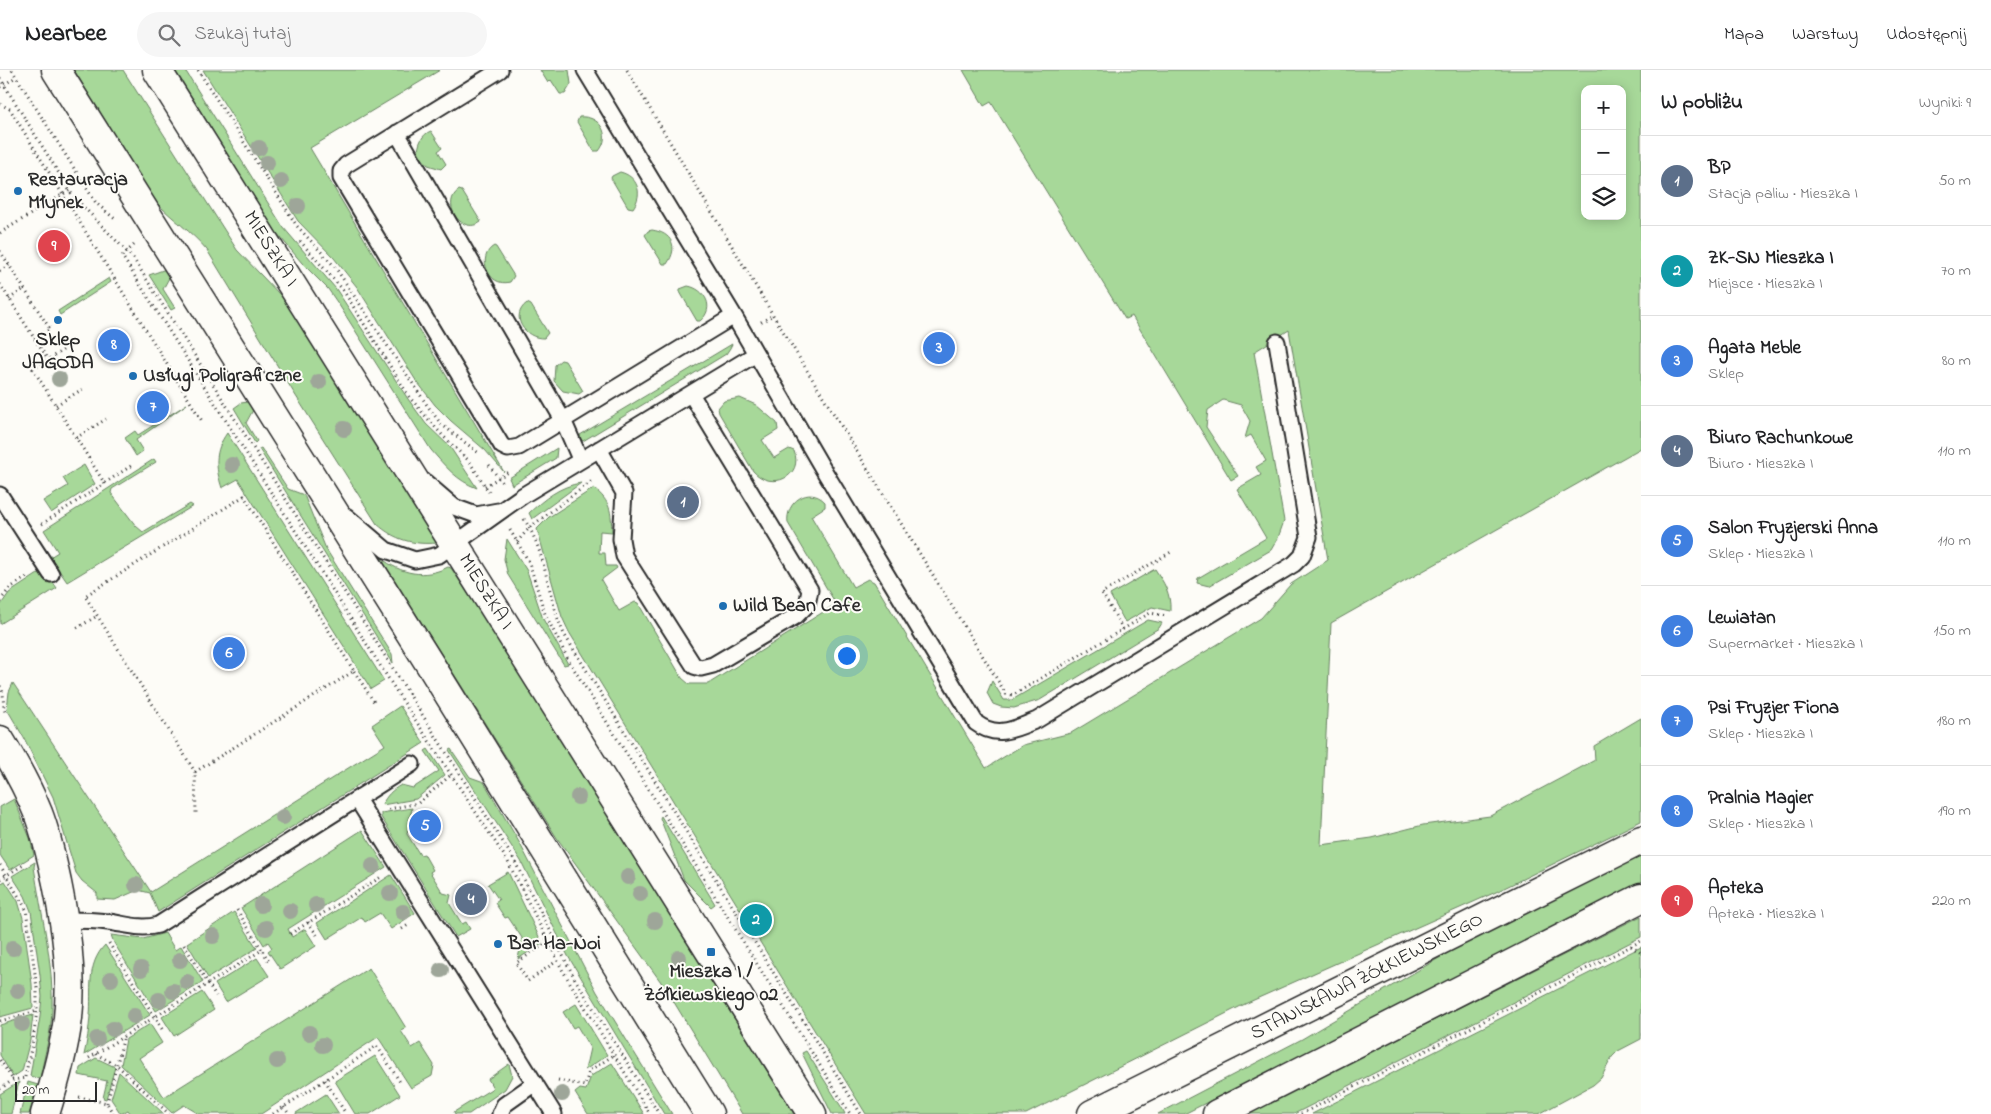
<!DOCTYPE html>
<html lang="pl">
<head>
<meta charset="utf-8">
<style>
	body { margin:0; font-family:"Indie Flower",sans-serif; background:#f6f6f6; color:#202124 }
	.controls { position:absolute; right:15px; top:15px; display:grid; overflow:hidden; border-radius:10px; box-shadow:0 2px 12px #0003 }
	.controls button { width:45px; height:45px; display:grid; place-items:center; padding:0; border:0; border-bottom:1px solid #e0e0e0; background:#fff; color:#202124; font:25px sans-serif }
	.scale { position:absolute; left:15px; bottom:12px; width:82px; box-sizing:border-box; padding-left:5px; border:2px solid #2b2b2b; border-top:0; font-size:14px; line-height:18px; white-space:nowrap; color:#2b2b2b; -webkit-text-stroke:4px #fdfcf7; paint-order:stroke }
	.you { position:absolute; left:846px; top:585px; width:18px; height:18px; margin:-12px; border:4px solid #fff; border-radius:50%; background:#1a73e8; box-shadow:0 0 0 8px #1a73e833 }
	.badge { display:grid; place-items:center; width:32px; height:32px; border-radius:50%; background:#1f6fb2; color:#fff; font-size:16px; font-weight:700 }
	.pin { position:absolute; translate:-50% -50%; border:2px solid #fff; box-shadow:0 1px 5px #0006 }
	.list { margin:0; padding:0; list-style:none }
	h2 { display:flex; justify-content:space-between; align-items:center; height:65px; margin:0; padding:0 20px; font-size:21px }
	h2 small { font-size:16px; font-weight:400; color:#757577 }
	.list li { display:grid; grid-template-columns:32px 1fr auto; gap:15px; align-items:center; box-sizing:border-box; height:90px; padding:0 20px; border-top:1px solid #e0e0e0 }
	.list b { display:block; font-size:19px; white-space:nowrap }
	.list p { margin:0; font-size:16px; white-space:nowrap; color:#757577 }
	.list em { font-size:16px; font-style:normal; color:#757577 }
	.icon { flex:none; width:28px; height:28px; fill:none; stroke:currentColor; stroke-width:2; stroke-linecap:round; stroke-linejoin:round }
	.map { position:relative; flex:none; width:1641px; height:1044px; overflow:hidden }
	header { display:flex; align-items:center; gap:30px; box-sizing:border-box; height:70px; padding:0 25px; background:#fff; border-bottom:1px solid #e0e0e0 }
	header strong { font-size:24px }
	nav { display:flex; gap:28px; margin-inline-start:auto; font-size:18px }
	.search { width:350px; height:45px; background:#f6f6f6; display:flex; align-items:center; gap:12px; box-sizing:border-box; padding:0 18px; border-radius:28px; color:#757577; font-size:19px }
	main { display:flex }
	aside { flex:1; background:#fff }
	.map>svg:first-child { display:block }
	.green { fill:#a7d899; stroke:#698262; fill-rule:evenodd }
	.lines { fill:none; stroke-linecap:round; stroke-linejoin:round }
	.lane-casing { stroke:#2b2b2b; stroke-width:19 }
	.street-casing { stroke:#2b2b2b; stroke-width:31 }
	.secondary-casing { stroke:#2b2b2b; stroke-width:31 }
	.primary-casing { stroke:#2b2b2b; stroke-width:31 }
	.path { stroke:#2b2b2b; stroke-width:3; stroke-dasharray:1 4; stroke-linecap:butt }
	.lane { stroke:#fdfcf7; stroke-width:15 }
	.street { stroke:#fdfcf7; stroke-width:28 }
	.secondary { stroke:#fdfcf7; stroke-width:28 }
	.primary { stroke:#fdfcf7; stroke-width:28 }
	.tree { fill:#9ea699 }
	.poi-dot { fill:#1f6fb2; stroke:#fdfcf7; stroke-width:2 }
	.labels { text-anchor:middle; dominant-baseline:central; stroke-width:4; stroke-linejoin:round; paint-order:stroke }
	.poi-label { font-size:20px; font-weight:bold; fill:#2b2b2b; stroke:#fdfcf7; text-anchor:start }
	.street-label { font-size:20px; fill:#2b2b2b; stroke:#fdfcf7 }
</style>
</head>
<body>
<header>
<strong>Nearbee</strong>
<div class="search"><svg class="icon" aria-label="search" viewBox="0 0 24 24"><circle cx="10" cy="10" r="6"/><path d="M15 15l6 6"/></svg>Szukaj tutaj</div>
<nav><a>Mapa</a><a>Warstwy</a><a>Udostępnij</a></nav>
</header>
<main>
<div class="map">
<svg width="1641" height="1044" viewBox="0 0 1641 1044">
	<rect width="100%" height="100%" fill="#fdfcf7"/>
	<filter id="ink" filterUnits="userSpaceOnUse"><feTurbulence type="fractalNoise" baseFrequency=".02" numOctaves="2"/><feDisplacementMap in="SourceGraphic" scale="10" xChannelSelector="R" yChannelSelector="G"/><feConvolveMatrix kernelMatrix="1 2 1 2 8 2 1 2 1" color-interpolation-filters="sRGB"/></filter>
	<g filter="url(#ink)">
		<path class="green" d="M74,0H123L237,180L283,228L437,473C413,475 395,470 377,454L294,323L207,180C192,162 172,149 155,131Z
			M175,0H185L283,157L336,219L408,329L426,354L450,377L477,418C457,411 445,396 431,380L339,235L328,219L302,193L276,162Z
			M203,0H440L310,78L504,402L485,380L451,351L435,335L415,309L357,217L334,188L298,151Z
			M540,0H569L571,14L565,24H560L551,10L548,13Z
			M963,0H1641V378L1331,553L1321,775L1372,768L1423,755L1490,746L1595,690L1594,676L1641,648V751L1496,822L1247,933L1026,1044H866L569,562L562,547L537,459L549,447L594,418C611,433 611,440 612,462L600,461L599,483H605L606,496H616L617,498L601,510L619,541L635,532L638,533L682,608L689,614H708L836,534L788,453C785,432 809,415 825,432V437L811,446L853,517L868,509L874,512L986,698L1023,675L1071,663L1261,548L1291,514L1328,490L1289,260L1254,282L1284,451L1278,468L1271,480L1209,516L1197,513L1198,508L1266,468L1237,419L1261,405L1256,397L1266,391L1251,365L1245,368L1250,351L1241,335L1223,330L1208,340L1206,357L1238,406L1231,410L1132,246L1125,249L991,32L984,36ZM1585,19H1622V146H1585Z
			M579,47C600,45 612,65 599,81H594L577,52Z
			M431,61L442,78L438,81L446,94L441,99L428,95L418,84C418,74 422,64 431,61Z
			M620,102C637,106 644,123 633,138L628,137L611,108L612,106Z
			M459,120L462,121L481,152C461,166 440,133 459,120Z
			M652,160C672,163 679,177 667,194H663L645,165L648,161Z
			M494,176L496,177L514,206L510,212C488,218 476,186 494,176Z
			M166,199L170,206L163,219L175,238L171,240L149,205Z
			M109,208L111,212L60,245L58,241Z
			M688,216C705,219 716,238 700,251H697L680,222V219Z
			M527,233L531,235L548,263L544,268C525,269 509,246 527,233Z
			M732,274L730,278L726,284L583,371L580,369V365Z
			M561,290L565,291L583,321L579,324L563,321L554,311L555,295Z
			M740,328L756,335L777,353L778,360L762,370L774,388L789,379L794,381C804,406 772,422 753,401L719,343L718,338L724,331Z
			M248,332L253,340L246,353L257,371L255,373L234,338L241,333Z
			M187,334L136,370L143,381L136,386L125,368L135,361L138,365Z
			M227,363L384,611L371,619L238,409L222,418C215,397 214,381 227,363Z
			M261,378L288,419L304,425L326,479L392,584L393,593L259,379Z
			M557,378L556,388L512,415L509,408Z
			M154,389L156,392L112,419L111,423L136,456L143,462L190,434L193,436L67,512L50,487L58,482L44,460Z
			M84,395L95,414L51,443L43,431L68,416L63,408Z
			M581,413L532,449L529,443C544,429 560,416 581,413Z
			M507,469L527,501L543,549L568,594L564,595L508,505L504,489Z
			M381,488C401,504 424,509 448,497L451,498L481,543L794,1044H742L666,919L557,768Z
			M1155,499C1164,513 1171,523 1170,541L1152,537L1125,552L1110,525Z
			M44,500L57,518L0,554V536L9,523Z
			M1148,550L1162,553L1159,558L1040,630L1014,638L1001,637L993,634L987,623L992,611L1004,630H1012Z
			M13,613L151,822L385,675L372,655L400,636L424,673L158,842L150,823L138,820L115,830L97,829V823L82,811L76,803L53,727L24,668L7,639L9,622Z
			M428,679L445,705L416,729L382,735C386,726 392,720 401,715L413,718L439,701L425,681Z
			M451,679L470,707L484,712L519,772L597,922L672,1044H664L568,886L521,791L449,680Z
			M14,729L30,768L34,785L10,800L0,785V737Z
			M412,738L407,764L420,785L424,784L433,800L430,802L443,823L451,825L449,833L462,854L466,852L470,859L456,867L381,747V743Z
			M661,746L715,834L711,837L684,810L660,748Z
			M362,760L386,797L288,859L292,867L305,859L316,876L280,899L268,881L272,878L268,872L264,875L241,838Z
			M1641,784V813L1184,1044H1158L1302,969L1456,878Z
			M35,792L34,797C41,844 54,893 52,941C51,964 44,986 40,1009L30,1006L40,947L42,927L40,905L31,841L25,826L12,806Z
			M508,802L542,873L518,889L522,868L508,847L505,848L495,833L499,830L488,814Z
			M391,805L415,843L391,859L380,843L365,852L362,847L327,869L317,853Z
			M5,811L18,831L23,848L32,914L33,938L0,947V814Z
			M234,842L257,878L208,908L187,873Z
			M1641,846V867L1294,1044H1248Z
			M165,863L175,880L181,876L203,912L156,941L114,873L111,865L143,869Z
			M105,875L150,945L84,985C87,972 89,959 90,946C92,920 86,895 105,875Z
			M1641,877V969L1618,981L1612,987L1601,1008L1593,1015L1539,1044H1312Z
			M257,888L269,906L226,932L215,914Z
			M369,898L406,958L401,961L412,978L420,973L434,995L432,1006L411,1018L378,967L261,1044H199L184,1035L172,1043L121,995L126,969L150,954L162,973L139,988L164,1027Z
			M202,922L214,940L174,966L162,947Z
			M576,934L607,985L585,1000L590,978L577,956L573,958L563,942Z
			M33,945L30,970L22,1001L13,1007L0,985V955Z
			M806,981L842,1038L845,1044H832L802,983Z
			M375,986L400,1025L370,1044H355L335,1011Z
			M96,988L115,997L106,1029L103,1028L107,1011L79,1005L80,998Z
			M612,993L644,1044H588L575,1023L580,1019L586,1020L591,1006Z
			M509,994L512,1006L505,1019L469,1044H455L454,1042L493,1018L488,1009Z
			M119,1002L164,1044H131L128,1040L121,1044L111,1029Z
			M19,1012L11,1044H0V1024Z
			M28,1012L38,1015L29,1044H20Z
			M326,1024L339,1044H296V1043Z"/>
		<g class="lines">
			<defs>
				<path id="lane" d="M500,0L346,95L341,101V108L502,376L508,379L519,377L734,246
					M585,0L734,246L823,399L976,653C997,669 1014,659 1037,650L1294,494L1302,486L1309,467L1277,272
					M397,63L563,350L580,389
					M599,379L624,423L621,469L624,486L694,596L701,598L713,595L796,546L807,535L810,520L691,324
					M425,412L454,437L476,445L498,441
					M0,425L51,504
					M346,446L386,480L415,490L439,485L522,426L756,284
					M357,729L554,1044
					M65,850C79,850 93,850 108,852C125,854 141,860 158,855L412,694
					M500,1044L504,1035L535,1013"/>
				<path id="street" d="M0,670C14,693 28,718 38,743C47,766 52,790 57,813C66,858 73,902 68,948C64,981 55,1012 45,1044"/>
				<path id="secondary" d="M56,0L431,596L709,1044
					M157,0L812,1044"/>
				<path id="primary" d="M1092,1044L1641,770
					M1217,1044L1641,828"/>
			</defs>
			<use href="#lane" class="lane-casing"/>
			<use href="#street" class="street-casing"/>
			<use href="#secondary" class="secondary-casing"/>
			<use href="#primary" class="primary-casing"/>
			<path class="path" d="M12,0L96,133L115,149
				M198,0L297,156L335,197L429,338L441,354L480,384
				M627,0L773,245L1006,624L1013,625L1150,543L1167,546
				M0,8L73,126L133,188L513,788L575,909L659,1044
				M0,17L16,7
				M0,34L10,39L202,351
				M0,163L70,120
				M300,171L343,220L410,328L442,365L469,391L489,422
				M134,175L122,186L395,619L507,790L563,901L650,1044
				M0,181L50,259L34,269
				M0,201L9,195
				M0,214L48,290
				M9,229L24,219
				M761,252L773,245
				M63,280L33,299L105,414
				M56,335L86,317
				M76,368L106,349
				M489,395L503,414
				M485,416L510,401
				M524,449C547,483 547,527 564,564L861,1044
				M42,454L134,394
				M510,460L529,492L545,544L569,591L850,1044
				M517,472L530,457L592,411
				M0,531L10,518L27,507
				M77,558L97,546
				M1123,559L1102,523L1171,482
				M354,601L374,632
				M0,616C6,626 1,633 6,644
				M195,702L354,601L244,426L85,526L195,702L196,743
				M389,739L418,733L451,705
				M0,795L26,839L37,918V941L33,970L25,1007
				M0,809L25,794
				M237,840L262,880
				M308,852L317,865
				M402,859L410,854
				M290,864L381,807
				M548,872L516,893L528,911L557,891
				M109,873L162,959
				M184,875L216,926
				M1631,876L1641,883
				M0,951L37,941
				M96,984L118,996L169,1044
				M89,988L262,880L270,893
				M0,990L13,1010
				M325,1010L346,1044
				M558,1010L585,1016L589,1001L614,985
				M0,1019L13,1010L26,1008
				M79,1027L107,1033L113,1044
				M107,1033L124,966
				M284,1037L289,1044
				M273,1044L377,976L400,1012
				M1301,1044L1641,871"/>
			<use href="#lane" class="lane"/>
			<use href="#street" class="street"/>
			<use href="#secondary" class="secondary"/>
			<use href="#primary" class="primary"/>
		</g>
		<g class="tree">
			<circle cx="259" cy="78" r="8"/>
			<circle cx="267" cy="93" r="8"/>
			<circle cx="281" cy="111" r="8"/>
			<circle cx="298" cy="136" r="8"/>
			<circle cx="59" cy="309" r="8"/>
			<circle cx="319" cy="312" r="8"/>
			<circle cx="344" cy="359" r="8"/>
			<circle cx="232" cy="395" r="8"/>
			<circle cx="578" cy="727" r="8"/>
			<circle cx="283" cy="747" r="8"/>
			<circle cx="373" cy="796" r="8"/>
			<circle cx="628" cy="807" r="8"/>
			<circle cx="136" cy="815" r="8"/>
			<circle cx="390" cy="823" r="8"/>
			<circle cx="640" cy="824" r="8"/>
			<circle cx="261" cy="835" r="8"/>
			<circle cx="316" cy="835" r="8"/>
			<circle cx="290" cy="841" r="8"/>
			<circle cx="403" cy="842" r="8"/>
			<circle cx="655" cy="851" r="8"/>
			<circle cx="266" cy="858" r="8"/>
			<circle cx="213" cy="866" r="8"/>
			<circle cx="13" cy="878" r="8"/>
			<circle cx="679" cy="888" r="8"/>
			<circle cx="180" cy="890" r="8"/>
			<circle cx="141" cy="899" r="8"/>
			<circle cx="441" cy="900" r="8"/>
			<circle cx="111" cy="909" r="8"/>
			<circle cx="187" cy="912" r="8"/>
			<circle cx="18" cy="921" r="8"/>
			<circle cx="173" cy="921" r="8"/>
			<circle cx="159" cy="930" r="8"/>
			<circle cx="134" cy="946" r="8"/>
			<circle cx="22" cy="954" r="8"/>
			<circle cx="113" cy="959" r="8"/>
			<circle cx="309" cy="963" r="8"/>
			<circle cx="97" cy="969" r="8"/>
			<circle cx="323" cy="975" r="8"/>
			<circle cx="277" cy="991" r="8"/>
			<circle cx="562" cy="1024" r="8"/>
		</g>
	</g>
	<g class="poi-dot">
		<circle cx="18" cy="121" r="5"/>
		<circle cx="58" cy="250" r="5"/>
		<circle cx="133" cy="306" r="5"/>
		<circle cx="723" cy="536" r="5"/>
		<circle cx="498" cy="874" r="5"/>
		<rect x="706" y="877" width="10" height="10" rx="2.5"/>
	</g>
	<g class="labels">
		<g class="poi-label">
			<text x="28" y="110">Restauracja<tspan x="28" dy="23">Młynek</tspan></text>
			<text x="58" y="270" text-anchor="middle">Sklep<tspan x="58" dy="23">JAGODA</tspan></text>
			<text x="143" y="306">Usługi Poligraficzne</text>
			<text x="733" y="536">Wild Bean Cafe</text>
			<text x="508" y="874">Bar Ha-Noi</text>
			<text x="711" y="902" text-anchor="middle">Mieszka I /<tspan x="711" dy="23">Żółkiewskiego 02</tspan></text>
		</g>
		<g class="street-label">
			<text transform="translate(270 179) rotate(58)">MIESZKA I</text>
			<text transform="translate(485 522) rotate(58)">MIESZKA I</text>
			<text transform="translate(1367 907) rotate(-27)">STANISŁAWA ŻÓŁKIEWSKIEGO</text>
		</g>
	</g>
</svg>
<div class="controls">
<button>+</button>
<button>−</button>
<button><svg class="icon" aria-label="layers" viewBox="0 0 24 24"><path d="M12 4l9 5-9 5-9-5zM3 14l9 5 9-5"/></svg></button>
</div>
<div class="scale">20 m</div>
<div class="you"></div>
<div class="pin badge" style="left:683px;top:432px;background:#5c6f8a">1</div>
<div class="pin badge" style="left:756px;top:850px;background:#0f9aa8">2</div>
<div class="pin badge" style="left:939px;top:278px;background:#3f7fe0">3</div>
<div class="pin badge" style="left:471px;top:829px;background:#5c6f8a">4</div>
<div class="pin badge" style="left:425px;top:756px;background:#3f7fe0">5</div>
<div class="pin badge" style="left:229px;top:583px;background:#3f7fe0">6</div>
<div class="pin badge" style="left:153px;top:337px;background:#3f7fe0">7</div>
<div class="pin badge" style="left:114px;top:275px;background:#3f7fe0">8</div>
<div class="pin badge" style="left:54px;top:176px;background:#e0444e">9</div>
</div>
<aside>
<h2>W pobliżu<small>Wyniki: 9</small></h2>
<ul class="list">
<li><span class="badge" style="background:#5c6f8a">1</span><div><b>BP</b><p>Stacja paliw · Mieszka I</p></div><em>50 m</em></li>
<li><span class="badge" style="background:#0f9aa8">2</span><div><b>ZK-SN Mieszka I</b><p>Miejsce · Mieszka I</p></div><em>70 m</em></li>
<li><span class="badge" style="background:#3f7fe0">3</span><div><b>Agata Meble</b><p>Sklep</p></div><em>80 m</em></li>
<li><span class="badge" style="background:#5c6f8a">4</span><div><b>Biuro Rachunkowe</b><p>Biuro · Mieszka I</p></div><em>110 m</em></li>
<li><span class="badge" style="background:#3f7fe0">5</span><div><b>Salon Fryzjerski Anna</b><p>Sklep · Mieszka I</p></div><em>110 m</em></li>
<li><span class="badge" style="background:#3f7fe0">6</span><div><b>Lewiatan</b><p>Supermarket · Mieszka I</p></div><em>150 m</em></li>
<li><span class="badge" style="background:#3f7fe0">7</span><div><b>Psi Fryzjer Fiona</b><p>Sklep · Mieszka I</p></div><em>180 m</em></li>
<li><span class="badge" style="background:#3f7fe0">8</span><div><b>Pralnia Magier</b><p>Sklep · Mieszka I</p></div><em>190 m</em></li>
<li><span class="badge" style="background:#e0444e">9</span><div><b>Apteka</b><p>Apteka · Mieszka I</p></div><em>220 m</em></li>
</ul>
</aside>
</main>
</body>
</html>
